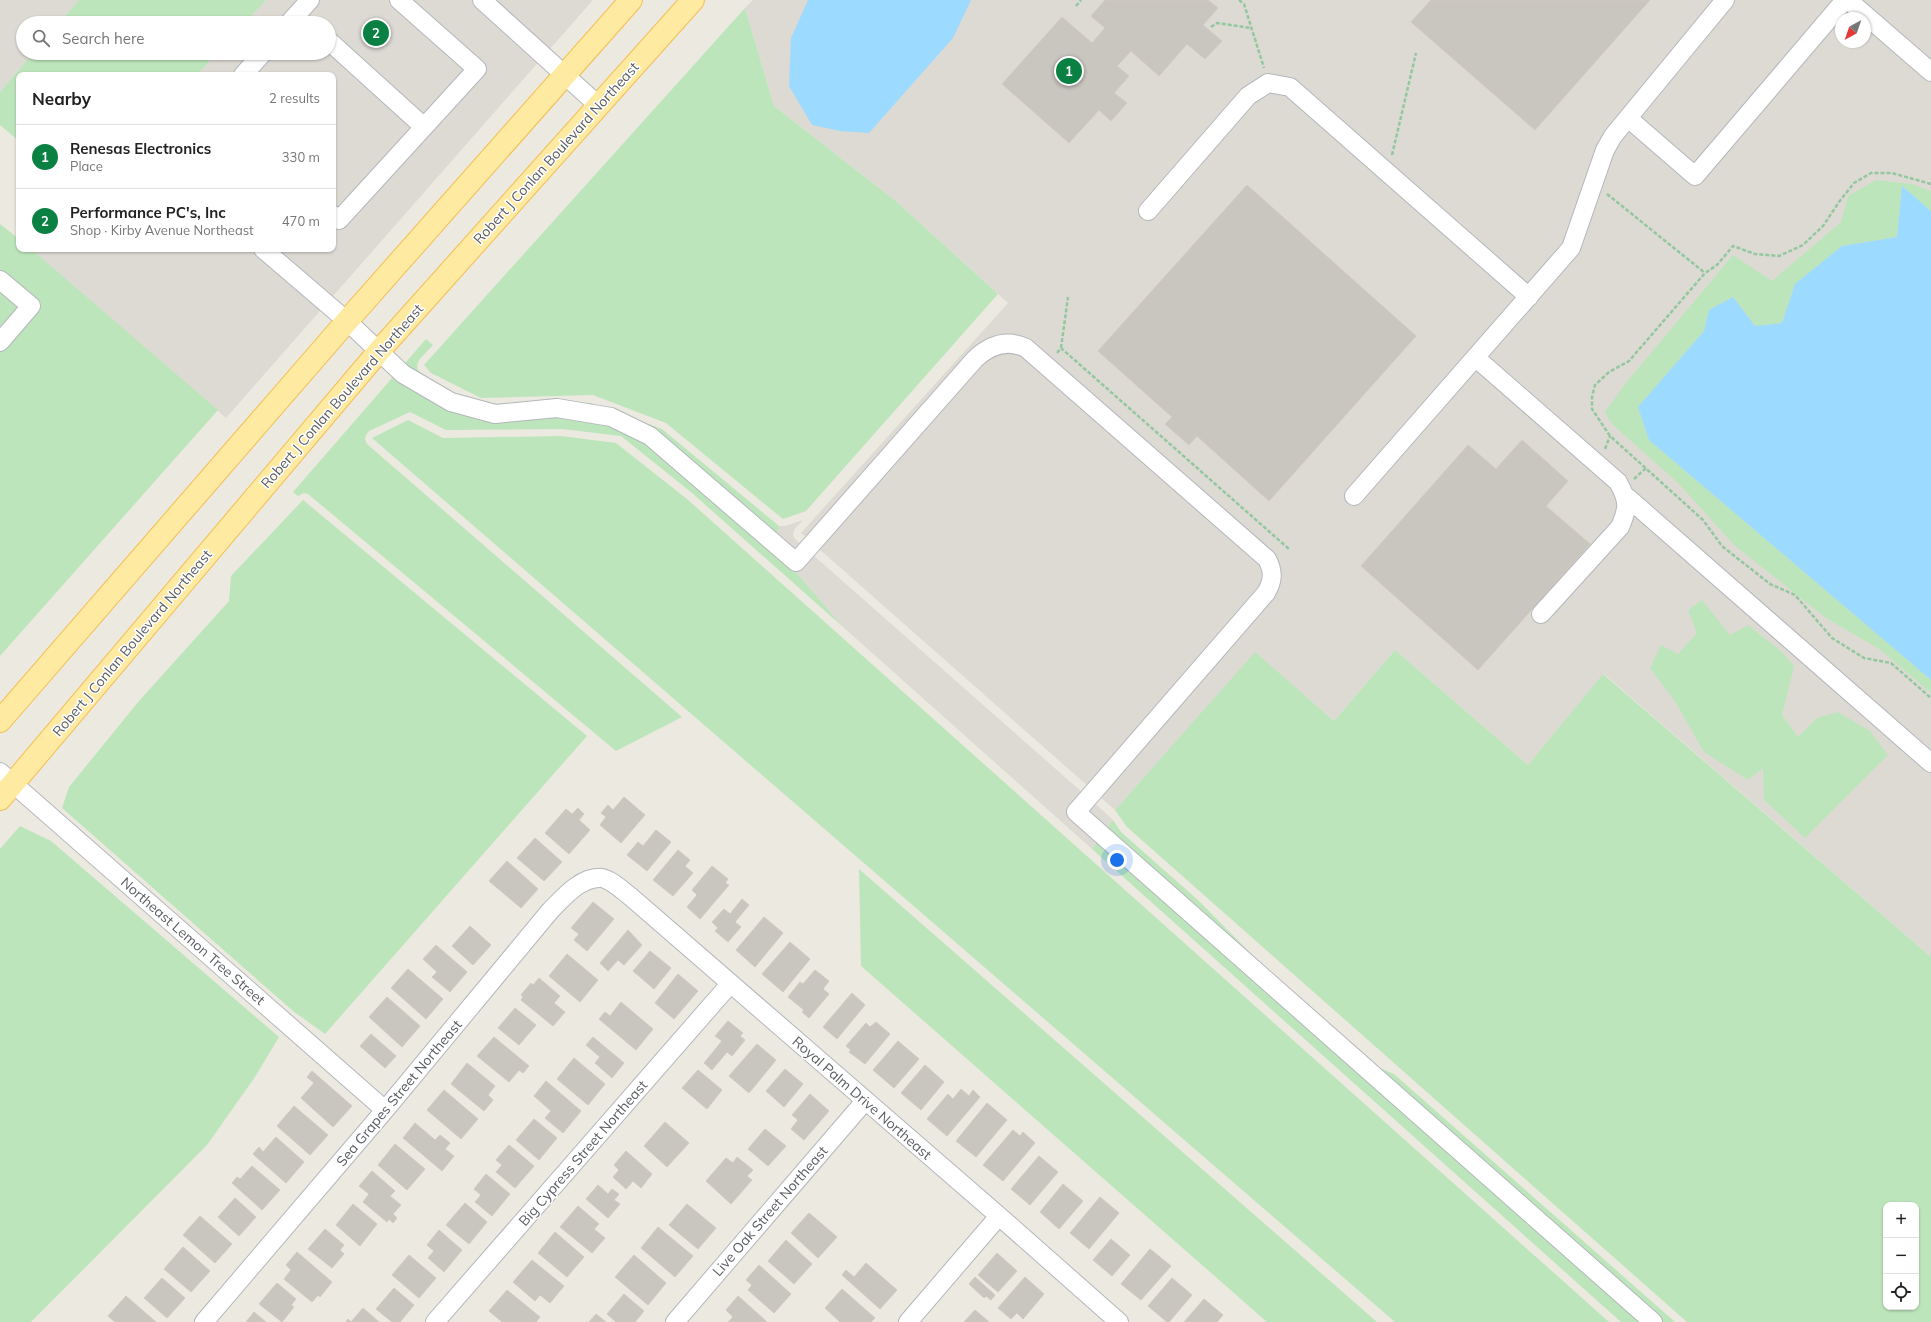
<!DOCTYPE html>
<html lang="en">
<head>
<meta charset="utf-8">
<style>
	body { margin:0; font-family:Mulish,sans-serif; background:#f6f6f6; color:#222 }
	.controls { position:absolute; right:12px; bottom:12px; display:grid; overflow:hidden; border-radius:8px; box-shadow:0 1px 3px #0004 }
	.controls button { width:36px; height:36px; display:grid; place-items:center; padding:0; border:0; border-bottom:1px solid #e0e0e0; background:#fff; color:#222; font:20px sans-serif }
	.compass { position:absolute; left:1835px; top:12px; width:36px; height:36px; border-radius:50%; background:#fff; box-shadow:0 1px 3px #0004; rotate:220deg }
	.you { position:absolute; left:1117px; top:860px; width:14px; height:14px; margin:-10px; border:3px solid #fff; border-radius:50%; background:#1a73e8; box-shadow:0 0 0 6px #1a73e833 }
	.badge { display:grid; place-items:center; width:26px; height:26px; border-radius:50%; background:#0b8043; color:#fff; font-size:13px; font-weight:700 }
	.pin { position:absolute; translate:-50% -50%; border:2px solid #fff; box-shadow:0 1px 4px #0006 }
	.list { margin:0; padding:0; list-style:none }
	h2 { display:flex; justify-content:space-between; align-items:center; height:52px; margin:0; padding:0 16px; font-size:17px }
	h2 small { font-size:13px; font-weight:400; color:#767676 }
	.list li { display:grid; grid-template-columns:26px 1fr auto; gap:12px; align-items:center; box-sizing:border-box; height:64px; padding:0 16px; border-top:1px solid #e0e0e0 }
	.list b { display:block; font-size:15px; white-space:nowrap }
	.list p { margin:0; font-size:13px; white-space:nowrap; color:#767676 }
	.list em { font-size:13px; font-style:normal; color:#767676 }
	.icon { flex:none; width:22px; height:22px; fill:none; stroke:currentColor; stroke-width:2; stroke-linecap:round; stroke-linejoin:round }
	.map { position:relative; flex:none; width:1931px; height:1322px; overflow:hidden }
	.search { position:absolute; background:#fff; box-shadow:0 1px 3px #0004; left:16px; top:16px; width:320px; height:44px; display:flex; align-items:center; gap:10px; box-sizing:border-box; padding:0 14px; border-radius:22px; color:#767676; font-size:15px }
	.panel { position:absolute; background:#fff; box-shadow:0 1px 3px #0004; left:16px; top:72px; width:320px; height:180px; border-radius:8px }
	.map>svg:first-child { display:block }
	.industrial { fill:#dddad4; fill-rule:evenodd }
	.green { fill:#bde5bb; fill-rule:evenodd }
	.water { fill:#9ddaff }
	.building { fill:#c9c5bf; stroke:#d1cabe }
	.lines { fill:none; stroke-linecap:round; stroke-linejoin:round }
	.minor-casing { stroke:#b3b7bb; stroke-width:20 }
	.major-casing { stroke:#f5bd50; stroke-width:24 }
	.path { stroke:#93c79f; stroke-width:2.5; stroke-dasharray:4 2; stroke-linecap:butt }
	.minor { stroke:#fff; stroke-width:18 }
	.major { stroke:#ffeaa2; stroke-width:22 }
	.labels { text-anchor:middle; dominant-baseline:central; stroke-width:3; stroke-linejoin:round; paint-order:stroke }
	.street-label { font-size:14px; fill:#595d61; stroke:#fff }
</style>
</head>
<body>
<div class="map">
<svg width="1931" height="1322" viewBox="0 0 1931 1322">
	<rect width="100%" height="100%" fill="#ece9e0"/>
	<path class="industrial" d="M0,0H79L59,23H23V53H33L0,92Z
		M266,0H593L226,418L34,252L37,249H333V75H197L217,53H329V23H245Z
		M753,0H1931V957L1604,674L1528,765L1395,650L1334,721L1255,653L1115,810L801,533L1008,303L897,202L774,106L745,8ZM1841,18H1865V42H1841Z
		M803,520L794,530L793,535L795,539L1109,816L1113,820L1092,849L843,627L774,546L779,526H785Z"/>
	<path class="green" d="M79,0H266L245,23H59Z
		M745,8L774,106L897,202L998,294L806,511L783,519L666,423L593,395L481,398L431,373L424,365Z
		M33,53H217L197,75H19V141L0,125V92Z
		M1876,180L1912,184L1931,191V211L1902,186L1897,237L1842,246L1795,284L1782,323L1755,326L1733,297L1709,310L1704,331L1638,407L1649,440L1931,680V693L1879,649L1826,618L1735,546L1679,484L1612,424L1605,412L1625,384L1733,255L1772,281L1841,222L1848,196Z
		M0,224L19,239V249H31L218,410L0,656Z
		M426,339L433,345L419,360L417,365L418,370L427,380L477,404L591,403L662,429L779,526L774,546L843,627L692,493L621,436L562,429L446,430L410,412L369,431L366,435L365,439L367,444L682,717L616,751L308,494L304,493L298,496L293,492Z
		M408,420L443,438L561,436L616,443L687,499L1609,1322H1395L372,438Z
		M303,500L587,736L325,1034L293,1011L62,808L69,787L139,701L229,601L231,576Z
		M1702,600L1730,635L1748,625L1781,651L1794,666L1782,715L1798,737L1817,718L1838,712L1870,731L1888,755L1805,838L1764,800L1763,768L1748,780L1704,752L1676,703L1650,668L1661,645L1678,654L1697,633L1688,610Z
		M1395,650L1528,765L1603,674L1931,957V1322H1687L1127,827L1115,810L1255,652L1334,721ZM1886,1205H1916V1307H1886Z
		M1113,820L1121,832L1199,901L1353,1057L1394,1074L1675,1322H1621L1092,849Z
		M20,826L51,841L279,1037L255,1077L207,1145L31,1322H0V849Z
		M859,869L1377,1322H1267L861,966Z"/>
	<path class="water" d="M808,0H971L953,38L869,133L840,131L812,125L789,86L791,38Z
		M1902,186L1931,211V680L1649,440L1638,407L1704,331L1709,310L1733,297L1755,326L1782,323L1795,284L1842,246L1897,237Z"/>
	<path class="building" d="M1105,0H1208L1218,8L1203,25L1222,41L1205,59L1187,44L1159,76L1131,51L1117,66L1129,76L1114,93L1127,103L1111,121L1099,110L1069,143L1002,84L1062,17L1092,43L1105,28L1091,16Z
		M1431,0H1650L1535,130L1411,22Z
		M1247,185L1416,336L1269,501L1197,436L1189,445L1165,424L1172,417L1098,351Z
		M1522,440L1568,481L1546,506L1590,544L1478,670L1361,566L1468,445L1496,469Z
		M624,797L645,815L621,843L600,825L606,817L601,813L608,805L613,810Z
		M578,808L584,814L579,820L590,830L569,854L545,833L566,809L572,814Z
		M656,830L671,842L647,871L627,855L638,842L643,846Z
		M535,838L562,862L544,881L517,858Z
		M678,850L690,860L685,866L693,873L673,896L653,880Z
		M507,861L538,889L521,908L489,881Z
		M712,866L728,879L725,883L729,885L700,919L687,907L697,895L692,890Z
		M742,899L749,905L735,922L741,927L728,942L715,931L718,928L712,922L724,909L730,914Z
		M593,902L614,919L587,951L574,940L579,934L571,928Z
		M764,917L783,933L755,967L736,950Z
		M470,926L491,945L473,965L452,946Z
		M628,930L642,945L624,965L618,960L608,971L600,963Z
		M790,942L810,959L783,992L762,974Z
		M436,945L467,972L450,992L432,977L437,972L423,959Z
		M650,951L671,968L654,989L633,971Z
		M567,954L598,980L580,1002L549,976Z
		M408,969L443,999L426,1019L391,988Z
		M815,970L829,981L823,989L829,994L809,1018L802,1012L804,1010L788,997L800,982L803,984Z
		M678,974L698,991L674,1019L655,1003Z
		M539,978L560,996L554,1003L565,1012L553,1026L521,1000L523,997L521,995L531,983L533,985Z
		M852,993L865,1005L837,1039L823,1027Z
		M387,997L420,1026L402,1047L369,1017Z
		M621,1002L653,1029L636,1050L599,1019L605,1012L610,1016Z
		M515,1008L536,1025L519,1045L498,1028Z
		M728,1021L743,1033L740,1036L745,1040L732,1056L727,1052L712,1070L704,1063L722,1041L715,1036Z
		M876,1022L890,1034L865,1064L849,1052L851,1050L846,1046L866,1023L870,1027Z
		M371,1034L396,1056L385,1068L360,1046Z
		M494,1037L529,1066L523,1073L519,1070L509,1082L477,1056Z
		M593,1037L624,1063L612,1078L595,1063L600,1057L586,1045Z
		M898,1041L919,1059L894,1088L873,1070Z
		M757,1044L776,1060L749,1093L729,1076Z
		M574,1058L605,1084L588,1105L557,1079Z
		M467,1063L495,1086L488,1095L493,1100L484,1111L451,1084Z
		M925,1065L944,1082L921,1110L901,1093Z
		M785,1069L803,1084L784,1107L766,1091Z
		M698,1070L722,1090L707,1109L682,1088Z
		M312,1071L352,1106L333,1127L301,1098L314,1083L307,1077Z
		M546,1081L581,1111L563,1133L545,1118L551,1111L534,1096Z
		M961,1089L969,1096L973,1090L980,1097L947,1136L927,1119L948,1094L953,1099Z
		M444,1090L478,1119L461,1139L427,1110Z
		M810,1094L829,1111L804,1140L791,1129L798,1120L792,1115Z
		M987,1103L1007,1120L976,1157L956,1141Z
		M294,1106L328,1135L310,1155L277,1126Z
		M534,1119L557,1138L539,1160L516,1140Z
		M665,1122L689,1143L667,1167L644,1146Z
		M415,1123L435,1140L440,1135L450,1143L445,1149L454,1156L442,1171L403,1138Z
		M765,1129L786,1146L768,1166L748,1149Z
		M1013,1130L1020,1136L1023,1132L1035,1143L1003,1181L983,1165Z
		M276,1137L304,1162L286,1183L253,1154L259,1147L263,1152Z
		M395,1144L425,1169L407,1190L378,1165Z
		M509,1145L534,1166L515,1188L496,1172L502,1165L496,1160Z
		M626,1151L652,1174L641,1188L633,1181L626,1189L613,1177L619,1170L614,1165Z
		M1039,1156L1058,1172L1030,1205L1011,1189Z
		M737,1157L753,1170L747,1176L752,1180L731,1204L706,1181L726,1158L733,1163Z
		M252,1166L280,1190L262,1210L232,1183L237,1177L240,1179Z
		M372,1171L395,1191L390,1196L401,1205L393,1214L397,1218L393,1223L389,1219L387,1222L363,1202L369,1194L359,1186Z
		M486,1174L510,1194L492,1216L475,1202L481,1195L474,1189Z
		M1063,1184L1083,1201L1059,1229L1040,1212Z
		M598,1185L608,1194L612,1189L619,1194L614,1200L620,1204L608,1218L586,1199Z
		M1100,1197L1119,1213L1089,1249L1070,1233Z
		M235,1198L256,1217L239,1236L218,1217Z
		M465,1203L487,1222L469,1244L446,1225Z
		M353,1204L377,1224L360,1246L336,1225Z
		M687,1204L716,1228L698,1249L669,1225Z
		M578,1206L599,1224L594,1229L605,1238L592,1253L560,1227Z
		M809,1213L837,1237L818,1258L791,1233Z
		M200,1216L232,1244L215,1263L183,1235Z
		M658,1227L693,1256L675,1277L641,1248Z
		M325,1229L344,1245L340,1250L344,1254L332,1268L308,1249Z
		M439,1230L462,1250L444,1272L428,1258L434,1251L427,1245Z
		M555,1232L584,1257L567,1277L538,1253Z
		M1111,1239L1130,1255L1112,1276L1093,1260Z
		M786,1240L812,1264L794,1284L768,1261Z
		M183,1247L210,1271L191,1292L164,1269Z
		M1150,1249L1171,1266L1141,1300L1121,1284Z
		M297,1252L332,1282L320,1297L318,1295L312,1302L284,1279L291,1270L286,1265Z
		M997,1253L1017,1271L998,1292L978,1275Z
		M409,1255L436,1278L419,1298L392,1275Z
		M634,1255L666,1283L648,1305L615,1277Z
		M532,1260L564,1286L550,1303L540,1295L535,1301L513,1282Z
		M866,1263L897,1290L880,1309L842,1275L846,1270L854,1277Z
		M759,1265L791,1294L774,1313L748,1290L752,1285L746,1280Z
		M975,1277L995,1295L991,1300L986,1296L984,1298L969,1284Z
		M1025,1277L1044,1294L1023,1319L1017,1313L1011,1319L998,1308Z
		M162,1278L185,1298L167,1318L144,1298Z
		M1172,1278L1192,1295L1169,1322H1167L1148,1306Z
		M277,1283L296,1299L291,1305L294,1307L282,1322L259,1304Z
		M394,1288L414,1305L400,1322H392L376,1309Z
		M842,1289L875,1318L871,1322H840L825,1308Z
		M507,1290L540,1317L536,1322H502L489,1311Z
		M624,1294L644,1311L635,1322H616L607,1314Z
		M126,1296L156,1322H115L108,1316Z
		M738,1296L746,1303L767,1322H728L733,1317L726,1310Z
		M1204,1299L1223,1315L1217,1322H1184Z
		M363,1308L379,1322H346L348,1319L351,1322Z
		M975,1310L989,1322H964Z
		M254,1312L266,1322H246Z
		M596,1314L606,1322H589Z"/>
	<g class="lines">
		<defs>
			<path id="minor" d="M482,0L599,106
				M1848,0L1931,72
				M289,23L310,0
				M329,41L424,127
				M243,75L263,53
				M1628,118L1695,176L1845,0
				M1148,211L1248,96L1268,83L1290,87L1529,297
				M333,215L339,220L477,69L399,0
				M263,249L347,321L403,374L451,402L495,414L557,408L611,417L650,436L796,562L975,359C990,345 1007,339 1026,348L1267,559C1274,572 1273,581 1266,593L1076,812L1653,1322
				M0,280L31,306L0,342
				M1476,358L1618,482C1628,500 1629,507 1620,527L1541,614
				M1354,496L1571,248L1605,150L1613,136L1725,0
				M1627,497L1931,763
				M0,772L385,1110
				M204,1322L385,1110L550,911C563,898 581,876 602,878C612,880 623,891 631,897L999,1216L1119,1322
				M435,1322L730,984
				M675,1322L865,1101
				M908,1322L999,1216"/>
			<path id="major" d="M0,721L347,321L631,0
				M0,799L379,351L693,0"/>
		</defs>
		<use href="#minor" class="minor-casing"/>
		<use href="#major" class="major-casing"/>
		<path class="path" d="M1239,0L1244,4L1264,68
			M1076,6L1081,0
			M1211,27L1217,23L1251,28
			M1392,155L1416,53
			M1931,184L1892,173H1871L1854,183L1839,202L1823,226L1803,245L1779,256L1755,254L1733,246L1717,265L1705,273L1629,361L1609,372L1595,385L1592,397V409L1610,436L1703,520L1722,546L1770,584L1795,595L1832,638L1864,658L1891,663L1931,698
			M1607,194L1705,273
			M1061,348L1068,297
			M1057,353L1061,348L1289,549
			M1605,449L1610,436
			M1634,479L1646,468"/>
		<use href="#minor" class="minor"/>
		<use href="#major" class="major"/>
	</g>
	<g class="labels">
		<g class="street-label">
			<text transform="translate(556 153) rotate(-48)">Robert J Conlan Boulevard Northeast</text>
			<text transform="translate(342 396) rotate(-49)">Robert J Conlan Boulevard Northeast</text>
			<text transform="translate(132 643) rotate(-50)">Robert J Conlan Boulevard Northeast</text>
			<text transform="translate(193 941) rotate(41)">Northeast Lemon Tree Street</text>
			<text transform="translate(399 1093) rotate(-50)">Sea Grapes Street Northeast</text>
			<text transform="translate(862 1098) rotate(41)">Royal Palm Drive Northeast</text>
			<text transform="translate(583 1153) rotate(-49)">Big Cypress Street Northeast</text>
			<text transform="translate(770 1211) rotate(-49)">Live Oak Street Northeast</text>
		</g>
	</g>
</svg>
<div class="controls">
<button>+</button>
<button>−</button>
<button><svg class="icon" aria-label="locate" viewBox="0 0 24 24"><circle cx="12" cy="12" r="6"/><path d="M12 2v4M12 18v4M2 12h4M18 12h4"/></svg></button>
</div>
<svg class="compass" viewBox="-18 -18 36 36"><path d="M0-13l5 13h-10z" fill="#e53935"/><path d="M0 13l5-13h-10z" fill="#767676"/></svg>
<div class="you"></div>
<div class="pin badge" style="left:1069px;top:71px">1</div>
<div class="pin badge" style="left:376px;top:33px">2</div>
<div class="search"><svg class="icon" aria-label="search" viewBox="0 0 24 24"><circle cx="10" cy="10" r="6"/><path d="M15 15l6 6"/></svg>Search here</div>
<section class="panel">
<h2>Nearby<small>2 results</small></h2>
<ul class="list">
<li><span class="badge">1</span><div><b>Renesas Electronics</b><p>Place</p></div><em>330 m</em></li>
<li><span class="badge">2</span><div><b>Performance PC's, Inc</b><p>Shop · Kirby Avenue Northeast</p></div><em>470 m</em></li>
</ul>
</section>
</div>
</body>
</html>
